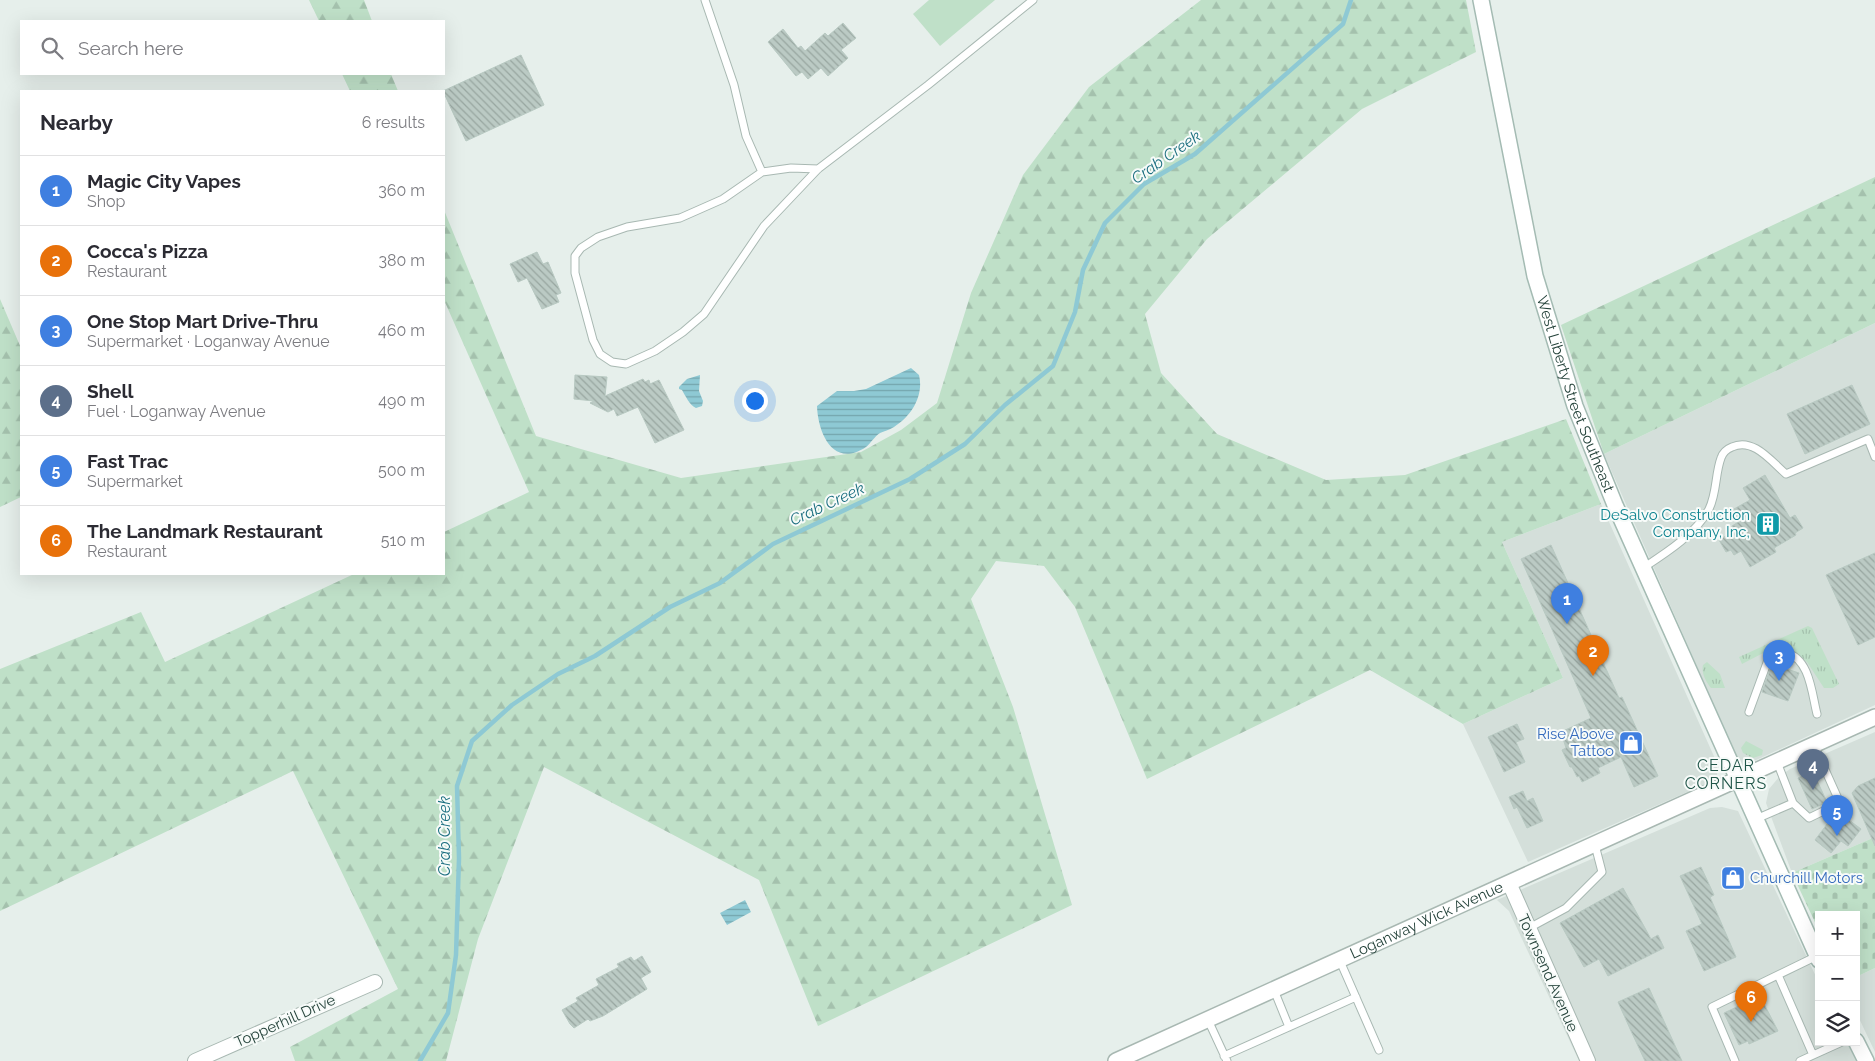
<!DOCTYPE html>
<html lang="en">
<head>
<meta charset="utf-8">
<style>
	body { margin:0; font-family:Raleway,sans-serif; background:#f7f7f7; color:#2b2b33 }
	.controls { position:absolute; right:15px; bottom:15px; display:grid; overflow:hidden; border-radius:0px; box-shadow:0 5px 20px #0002 }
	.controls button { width:45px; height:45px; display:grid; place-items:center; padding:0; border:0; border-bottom:1px solid #e1e1e2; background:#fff; color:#2b2b33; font:25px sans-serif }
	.you { position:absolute; left:754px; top:400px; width:18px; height:18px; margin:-12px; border:4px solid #fff; border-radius:50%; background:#1a73e8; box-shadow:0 0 0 8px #1a73e833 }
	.badge { display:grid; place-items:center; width:32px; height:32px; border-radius:50%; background:#0b8043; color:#fff; font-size:16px; font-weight:700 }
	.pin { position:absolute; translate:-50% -41px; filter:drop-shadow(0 1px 2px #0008) }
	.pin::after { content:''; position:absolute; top:26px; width:18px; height:15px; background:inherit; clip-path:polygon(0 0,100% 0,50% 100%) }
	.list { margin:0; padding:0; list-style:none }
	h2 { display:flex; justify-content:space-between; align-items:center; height:65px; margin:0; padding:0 20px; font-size:21px }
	h2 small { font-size:16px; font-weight:400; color:#7c7c81 }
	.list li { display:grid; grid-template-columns:32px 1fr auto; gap:15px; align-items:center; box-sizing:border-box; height:70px; padding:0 20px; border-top:1px solid #e1e1e2 }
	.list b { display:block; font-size:19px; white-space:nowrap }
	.list p { margin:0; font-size:16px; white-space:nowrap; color:#7c7c81 }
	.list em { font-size:16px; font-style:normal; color:#7c7c81 }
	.icon { flex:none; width:28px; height:28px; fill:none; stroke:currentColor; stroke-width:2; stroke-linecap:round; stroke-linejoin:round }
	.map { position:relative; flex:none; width:1875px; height:1061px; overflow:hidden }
	.search { position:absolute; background:#fff; box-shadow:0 5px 20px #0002; left:20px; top:20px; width:425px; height:55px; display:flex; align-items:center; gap:12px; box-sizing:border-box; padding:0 18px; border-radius:0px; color:#7c7c81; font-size:19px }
	.panel { position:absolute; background:#fff; box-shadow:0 5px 20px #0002; left:20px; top:90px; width:425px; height:485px; border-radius:0px }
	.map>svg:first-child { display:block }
	.built { fill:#d4dfda }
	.grass { fill:url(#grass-tufts) }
	.forest { fill:url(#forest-firs) }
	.cemetery { fill:url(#cemetery-stones) }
	.garden { fill:#bfe0c8 }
	.water { fill:url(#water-rules) }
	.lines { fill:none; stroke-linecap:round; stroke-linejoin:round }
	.stream { stroke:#8ec9d4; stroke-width:4.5 }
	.building { fill:url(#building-back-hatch); stroke:#b8c9c2 }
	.service-casing { stroke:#a8b8b2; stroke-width:9 }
	.minor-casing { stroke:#a8b8b2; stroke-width:16 }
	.tertiary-casing { stroke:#a8b8b2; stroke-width:18 }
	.secondary-casing { stroke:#a4bbb3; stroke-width:18 }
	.service { stroke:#fff; stroke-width:7 }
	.minor { stroke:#fff; stroke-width:14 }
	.tertiary { stroke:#fff; stroke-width:15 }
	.secondary { stroke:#fff; stroke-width:15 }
	.labels { text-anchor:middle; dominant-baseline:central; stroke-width:4; stroke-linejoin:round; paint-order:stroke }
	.street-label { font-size:15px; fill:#24423a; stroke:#f7fbf9 }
	.culture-label { font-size:15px; fill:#0d838f; stroke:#f7fbf9; text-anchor:end }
	.shop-label { font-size:15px; fill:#366cbe; stroke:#f7fbf9; text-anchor:end }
	.water-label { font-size:16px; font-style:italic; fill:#1c6f80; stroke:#f7fbf9 }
	.neighbourhood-label { font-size:16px; letter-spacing:1px; fill:#1f5548; stroke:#f7fbf9 }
</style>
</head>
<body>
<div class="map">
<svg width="1875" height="1061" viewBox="0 0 1875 1061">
	<defs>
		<pattern id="grass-tufts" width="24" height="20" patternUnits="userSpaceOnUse" patternTransform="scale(1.25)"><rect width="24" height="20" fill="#bfe0c8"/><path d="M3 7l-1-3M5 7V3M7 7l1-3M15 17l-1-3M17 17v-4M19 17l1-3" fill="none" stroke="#a4c1ad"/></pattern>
		<pattern id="forest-firs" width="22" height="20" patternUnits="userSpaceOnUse" patternTransform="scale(1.25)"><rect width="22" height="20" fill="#bfe0c8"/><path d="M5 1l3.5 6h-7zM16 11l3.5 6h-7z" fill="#a4c1ad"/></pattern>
		<pattern id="cemetery-stones" width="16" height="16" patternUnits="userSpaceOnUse" patternTransform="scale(1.25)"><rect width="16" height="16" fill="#bfe0c8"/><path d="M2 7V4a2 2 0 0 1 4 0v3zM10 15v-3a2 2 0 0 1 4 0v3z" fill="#a4c1ad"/></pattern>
		<pattern id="water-rules" width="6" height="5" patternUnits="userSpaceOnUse" patternTransform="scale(1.25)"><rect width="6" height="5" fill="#8ec9d4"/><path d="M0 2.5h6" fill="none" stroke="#74a5ad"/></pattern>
		<pattern id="building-back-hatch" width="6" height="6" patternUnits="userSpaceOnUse" patternTransform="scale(1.25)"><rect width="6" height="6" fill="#bbcac4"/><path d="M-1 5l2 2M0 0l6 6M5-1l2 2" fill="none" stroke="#98a6a0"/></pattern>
	</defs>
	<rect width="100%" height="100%" fill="#e6efeb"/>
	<path class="built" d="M1875,323V705L1741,767L1604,454Z
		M1601,504L1717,763V775L1710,782L1528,862L1463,724L1563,678L1502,542Z
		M1875,732V837L1792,873L1766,803L1769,789L1779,777L1790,769Z
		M1722,807L1738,811L1819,983V1042H1847L1856,1061H1579L1509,911L1497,900L1710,808Z
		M1875,968V1052L1856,1012V977Z"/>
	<path class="grass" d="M1808,626L1812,628L1839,684L1833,688H1824L1807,662L1789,648L1771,649L1742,664L1739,657Z
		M1707,662L1720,674L1725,688H1711C1706,682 1701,673 1703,665Z
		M1746,741L1763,750L1762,755L1753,758L1743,753L1741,748Z"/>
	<path class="forest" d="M309,0H364L372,21H319Z
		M1201,0H1466L1476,52L1362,109L1207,239L1145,314L1161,373L1217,434L1326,480L1405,475L1566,419L1601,504L1502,542L1563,678L1463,724L1370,670L1147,779L1075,607L1044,566L996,561L971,599L1013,707L1072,905L818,1026L759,880L544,767L478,939L446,1061H295L290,1047L398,989L293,771L0,911V669L141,612L165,662L354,574H444V532L529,492L444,300V210L536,436L681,478L861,452L901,430L937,403L971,293L1023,175L1089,87Z
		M342,74H391L398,91H350Z
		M1875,177V323L1604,454L1561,325Z
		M0,299L21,348V497L0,507Z"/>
	<path class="cemetery" d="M1875,837V968L1856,977V915H1819V931L1792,873Z"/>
	<path class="garden" d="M929,0H995L940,46L913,14Z"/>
	<path class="water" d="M911,368L919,375C924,395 912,416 894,427C889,430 884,431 880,433C874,437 871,443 866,447C833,469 818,433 817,406L837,391H854L866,389Z
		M700,375L699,391L703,401L702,406L696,408C690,406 685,395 682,390L679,389V387L687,379Z
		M745,900L751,912L727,925L720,913Z"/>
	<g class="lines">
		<path class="stream" d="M420,1061L448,1013L456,955L459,858L457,786L472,741L512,705L558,674L595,656L670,607L720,583L773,544L910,479L965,444L1005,405L1053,366L1075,312L1083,270L1105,223L1144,184L1195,154L1343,24L1351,0"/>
	</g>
	<path class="building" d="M843,23L856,38L841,50L848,58L828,76L821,68L808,79L802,72L796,76L768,42L783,29L798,48L801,46L805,51L825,33L828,36Z
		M521,55L544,105L466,141L443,91Z
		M537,252L543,264L548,262L561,293L556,295L559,302L542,309L527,278L518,282L510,264Z
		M575,375L607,377L605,396L643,379L645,382L649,380L650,384L659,380L684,430L655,443L638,407L617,416L614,409L608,412L590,403L594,401L574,399Z
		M1852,385L1870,424L1805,454L1787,414Z
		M1765,475L1790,518L1795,515L1803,528L1795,533L1796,535L1774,548L1776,552L1750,567L1741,551L1734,555L1731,550L1726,552L1719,540L1734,531L1732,526L1740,521L1734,509L1750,500L1743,488Z
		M1551,545L1619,698L1622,697L1658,776L1634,787L1621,757L1598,768L1600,773L1582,782L1579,776L1577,777L1572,767H1570L1562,750L1566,748L1561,732L1591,718L1521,559Z
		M1875,553V637L1858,645L1826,575Z
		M1772,664L1799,673L1788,701L1762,692Z
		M1517,724L1524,739L1516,742L1525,762L1504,772L1488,737Z
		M1813,772L1827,802L1812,809L1798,778Z
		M1875,778V846L1852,793L1858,786Z
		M1523,791L1527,801L1533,798L1543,821L1527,828L1517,807L1514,809L1509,797Z
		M1837,811L1861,829L1848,846L1841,841L1831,853L1815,840Z
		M1701,867L1714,895L1710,897L1736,957L1704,971L1686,931L1702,924L1680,876Z
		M1623,888L1651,939L1658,935L1664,948L1608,976L1599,959L1584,967L1560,923Z
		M642,956L651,972L641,978L647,989L603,1016L590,1021L588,1019L574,1028L570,1024L562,1010L578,1001L576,998L599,985L596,979L619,967L617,964L631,957L634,961Z
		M1649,988L1682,1061H1645L1631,1031L1618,1002Z
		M1760,996L1778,1031L1749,1044L1748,1041L1739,1045L1724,1013Z"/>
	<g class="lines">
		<defs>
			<path id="service" d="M705,0L734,85L746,136L762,172
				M818,169L791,168L762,172L723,199L680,218L627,227L598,237L581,248L575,256V273L593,340L600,354L612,362L626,364L655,351L683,332L704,314L764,226L818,169L928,85L1033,0
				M1643,568C1666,553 1696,534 1709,509C1717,493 1715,474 1721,458C1723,452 1727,449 1732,447C1753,437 1771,461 1786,474L1868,439L1875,457
				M1749,712L1768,660C1773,654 1778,652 1786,653C1810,658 1812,695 1817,714
				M1777,762L1793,803
				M1756,819L1793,803L1809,818L1840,803L1814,745
				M1529,928L1566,908L1602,872L1595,845
				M1340,961L1379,1050
				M1778,975L1813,1055
				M1274,990L1289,1027
				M1208,1020L1227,1061
				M1224,1056L1356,997
				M1735,1061L1712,1007L1817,956
				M1800,1061L1842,1042"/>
			<path id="minor" d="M1510,885L1588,1061
				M195,1061L375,982"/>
			<g id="tertiary">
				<path id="s1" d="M1116,1061L1875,717"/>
			</g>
			<g id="secondary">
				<path id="s2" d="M1481,0L1535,276L1575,406L1615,505L1819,960"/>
				<path d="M1856,1041L1866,1061"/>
			</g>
		</defs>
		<use href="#service" class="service-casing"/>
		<use href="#minor" class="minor-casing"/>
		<use href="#tertiary" class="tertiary-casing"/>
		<use href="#secondary" class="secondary-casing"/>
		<use href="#service" class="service"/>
		<use href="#minor" class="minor"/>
		<use href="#tertiary" class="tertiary"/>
		<use href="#secondary" class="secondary"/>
	</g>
	<defs>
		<symbol id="building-square" viewBox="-11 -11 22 22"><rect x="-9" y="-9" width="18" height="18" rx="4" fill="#0f9aa8" stroke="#f7fbf9"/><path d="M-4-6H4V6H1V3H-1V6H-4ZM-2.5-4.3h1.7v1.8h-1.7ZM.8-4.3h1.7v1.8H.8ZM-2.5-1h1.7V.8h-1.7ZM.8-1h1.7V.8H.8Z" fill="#fff"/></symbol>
		<symbol id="shop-square" viewBox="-11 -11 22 22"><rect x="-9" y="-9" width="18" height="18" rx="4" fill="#3f7fe0" stroke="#f7fbf9"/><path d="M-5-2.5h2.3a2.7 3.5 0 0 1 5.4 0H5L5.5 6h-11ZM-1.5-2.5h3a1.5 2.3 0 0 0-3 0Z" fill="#fff"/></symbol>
	</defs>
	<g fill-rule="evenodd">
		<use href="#building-square" x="1754" y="510" width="28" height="28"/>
		<use href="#shop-square" x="1617" y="729" width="28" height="28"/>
		<use href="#shop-square" x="1719" y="864" width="28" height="28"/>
	</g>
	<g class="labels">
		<g class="street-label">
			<text stroke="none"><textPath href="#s2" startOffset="406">West Liberty Street Southeast</textPath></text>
			<text stroke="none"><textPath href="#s1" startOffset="341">Loganway Wick Avenue</textPath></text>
			<text transform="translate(1548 973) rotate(66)">Townsend Avenue</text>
			<text transform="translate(285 1021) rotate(-24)">Topperhill Drive</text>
		</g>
		<g class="culture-label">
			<text x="1750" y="515">DeSalvo Construction<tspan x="1750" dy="17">Company, Inc,</tspan></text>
		</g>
		<g class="shop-label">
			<text x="1614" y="734">Rise Above<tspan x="1614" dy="17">Tattoo</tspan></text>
			<text x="1750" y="878" text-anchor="start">Churchill Motors</text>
		</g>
		<g class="water-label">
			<text transform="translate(1166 157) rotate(-35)">Crab Creek</text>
			<text transform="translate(827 504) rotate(-25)">Crab Creek</text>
			<text transform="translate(444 836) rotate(-90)">Crab Creek</text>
		</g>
		<g class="neighbourhood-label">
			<text x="1726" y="765">CEDAR<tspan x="1726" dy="18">CORNERS</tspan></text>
		</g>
	</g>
</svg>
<div class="controls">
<button>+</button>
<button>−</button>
<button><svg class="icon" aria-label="layers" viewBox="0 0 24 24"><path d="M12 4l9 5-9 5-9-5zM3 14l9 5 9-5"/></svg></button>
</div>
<div class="you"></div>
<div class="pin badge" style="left:1567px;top:624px;background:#3f7fe0">1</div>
<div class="pin badge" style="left:1593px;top:676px;background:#e8710a">2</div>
<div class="pin badge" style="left:1779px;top:681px;background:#3f7fe0">3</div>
<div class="pin badge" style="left:1813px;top:790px;background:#5c6f8a">4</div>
<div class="pin badge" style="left:1837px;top:836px;background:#3f7fe0">5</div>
<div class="pin badge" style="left:1751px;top:1022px;background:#e8710a">6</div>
<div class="search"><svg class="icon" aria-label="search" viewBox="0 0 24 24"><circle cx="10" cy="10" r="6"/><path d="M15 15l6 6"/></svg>Search here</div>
<section class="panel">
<h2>Nearby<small>6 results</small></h2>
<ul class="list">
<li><span class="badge" style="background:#3f7fe0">1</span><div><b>Magic City Vapes</b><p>Shop</p></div><em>360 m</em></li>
<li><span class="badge" style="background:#e8710a">2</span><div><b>Cocca's Pizza</b><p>Restaurant</p></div><em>380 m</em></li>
<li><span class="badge" style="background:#3f7fe0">3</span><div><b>One Stop Mart Drive-Thru</b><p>Supermarket · Loganway Avenue</p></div><em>460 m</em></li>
<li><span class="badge" style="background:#5c6f8a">4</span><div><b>Shell</b><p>Fuel · Loganway Avenue</p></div><em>490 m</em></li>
<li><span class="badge" style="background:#3f7fe0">5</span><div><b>Fast Trac</b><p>Supermarket</p></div><em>500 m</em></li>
<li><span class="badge" style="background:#e8710a">6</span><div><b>The Landmark Restaurant</b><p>Restaurant</p></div><em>510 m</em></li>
</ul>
</section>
</div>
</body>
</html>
